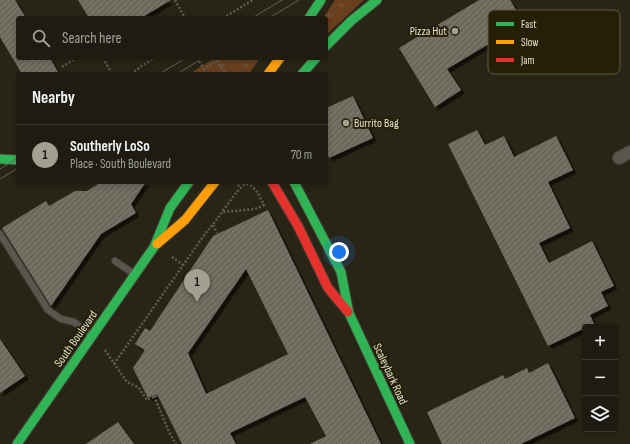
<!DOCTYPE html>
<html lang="en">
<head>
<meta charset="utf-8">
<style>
	body { margin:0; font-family:"Sofia Sans Condensed",sans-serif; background:#262519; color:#f1f3f6 }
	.controls { position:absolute; right:12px; bottom:12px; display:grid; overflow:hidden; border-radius:4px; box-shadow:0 2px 6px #0003 }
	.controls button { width:36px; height:36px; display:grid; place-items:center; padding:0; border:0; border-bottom:1px solid #3c3a30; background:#1e1c10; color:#f1f3f6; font:20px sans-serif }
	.you { position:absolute; left:339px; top:252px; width:14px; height:14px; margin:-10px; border:3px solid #fff; border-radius:50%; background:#1a73e8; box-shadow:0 0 0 6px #1a73e833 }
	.badge { display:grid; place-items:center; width:26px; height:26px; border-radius:50%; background:#a2a090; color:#111; font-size:13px; font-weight:700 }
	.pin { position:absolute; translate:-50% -33px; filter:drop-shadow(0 1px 2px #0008) }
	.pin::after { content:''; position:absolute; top:21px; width:14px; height:12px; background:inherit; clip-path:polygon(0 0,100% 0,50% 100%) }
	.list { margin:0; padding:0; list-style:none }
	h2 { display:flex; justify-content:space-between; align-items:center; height:52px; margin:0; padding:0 16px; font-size:17px }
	h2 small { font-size:13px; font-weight:400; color:#a1a19f }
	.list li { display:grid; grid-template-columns:26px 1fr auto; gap:12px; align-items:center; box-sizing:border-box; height:60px; padding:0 16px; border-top:1px solid #3c3a30 }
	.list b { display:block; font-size:15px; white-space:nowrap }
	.list p { margin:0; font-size:13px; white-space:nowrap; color:#a1a19f }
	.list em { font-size:13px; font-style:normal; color:#a1a19f }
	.icon { flex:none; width:22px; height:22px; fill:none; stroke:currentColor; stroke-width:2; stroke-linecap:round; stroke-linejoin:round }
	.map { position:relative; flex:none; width:630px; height:444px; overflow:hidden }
	.search { position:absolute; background:#1e1c10; box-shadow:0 2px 6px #0003; left:16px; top:16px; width:312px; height:44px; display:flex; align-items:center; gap:10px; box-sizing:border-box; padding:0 14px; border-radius:4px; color:#a1a19f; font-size:15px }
	.panel { position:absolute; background:#1e1c10; box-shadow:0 2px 6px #0003; left:16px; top:72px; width:312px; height:112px; border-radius:4px }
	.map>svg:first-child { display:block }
	.grass { fill:url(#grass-tufts) }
	.building { fill:url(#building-hatch); fill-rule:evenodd; filter:url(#shadow) }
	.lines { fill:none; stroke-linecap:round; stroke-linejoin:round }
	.lane-casing { stroke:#434035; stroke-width:8 }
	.street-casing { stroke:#434035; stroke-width:14 }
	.fast-casing { stroke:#434035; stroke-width:11 }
	.slow-casing { stroke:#434035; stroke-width:11 }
	.jam-casing { stroke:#434035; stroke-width:11 }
	.path { stroke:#5e5d52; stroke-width:2.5; stroke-dasharray:2 2; stroke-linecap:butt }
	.lane { stroke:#59574d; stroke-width:6 }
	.street { stroke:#59574d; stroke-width:12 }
	.fast { stroke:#30b455; stroke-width:9 }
	.slow { stroke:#ff9f0a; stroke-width:9 }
	.jam { stroke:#e5322d; stroke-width:9 }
	.tram { stroke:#646358; stroke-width:1 }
	.poi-dot { fill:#a2a090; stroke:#252005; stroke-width:1.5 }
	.labels { text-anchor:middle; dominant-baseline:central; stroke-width:4; stroke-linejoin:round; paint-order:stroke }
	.poi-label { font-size:12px; fill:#e4e2d2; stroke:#252005; text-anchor:end }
	.street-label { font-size:12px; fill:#e4e2d2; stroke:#252005 }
	.key { fill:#252005; stroke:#5e5a42; stroke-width:1 }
	.key-label { font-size:11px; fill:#e4e2d2 }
</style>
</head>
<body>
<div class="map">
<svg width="630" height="444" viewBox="0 0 630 444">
	<defs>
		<pattern id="grass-tufts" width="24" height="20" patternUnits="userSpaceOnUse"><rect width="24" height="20" fill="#683f1f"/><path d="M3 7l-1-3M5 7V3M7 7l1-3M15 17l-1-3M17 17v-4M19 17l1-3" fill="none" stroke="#7d5a3f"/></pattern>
		<pattern id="building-hatch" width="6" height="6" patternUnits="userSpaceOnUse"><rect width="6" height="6" fill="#746f63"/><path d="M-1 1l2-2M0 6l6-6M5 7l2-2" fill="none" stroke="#5c5a51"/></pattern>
		<filter id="shadow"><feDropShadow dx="3.5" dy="3.5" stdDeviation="0" flood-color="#0009"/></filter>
	</defs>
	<rect width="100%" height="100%" fill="#282516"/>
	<path class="grass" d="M335,0H364L326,35V18H323Z
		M215,58H260L249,74H189Z"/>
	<path class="building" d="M0,0H15L26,18H18V58H50L59,74H22L0,37Z
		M78,0H171L141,18H89Z
		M479,0H510L524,23L447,69L461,90L435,107L399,48Z
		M353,96L373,138L329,158L326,150V108Z
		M477,130L485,145L504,136L514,157L556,136L573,170L548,182L570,228L539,243L549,263L592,241L614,286L601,292L608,306L590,315L594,324L585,327V328L548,346L448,144Z
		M101,182H146L131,204L136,213L101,234L51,306L2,228L46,201L49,206L75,191H87Z
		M268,210L381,444H310L326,436L305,397L230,433L236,444H182L157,394L148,398L133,368L145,350L135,344L145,328L150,331L213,236ZM246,269L288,354L206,394L188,353Z
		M0,339L25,376L0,393Z
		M548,363L575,418L521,444H442L427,412L503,375L505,379L527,368L529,373Z
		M118,422L134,444H86Z"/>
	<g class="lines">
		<defs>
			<path id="lane" d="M0,234L48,310L61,319L74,322L91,335
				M115,261L134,274"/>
			<path id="street" d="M619,158L630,152"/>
			<path id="fast" d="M309,18L321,0
				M326,46L351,21L377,0
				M302,74L316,58
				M0,159L18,160
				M294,182L341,272L349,313L410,444
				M17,444L154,247L170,208L189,182"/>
			<path id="slow" d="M268,74L280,58
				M157,244L185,220L215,182"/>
			<path id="jam" d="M272,182L298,226L328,288L348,312"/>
		</defs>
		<use href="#lane" class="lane-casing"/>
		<use href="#street" class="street-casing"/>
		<use href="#fast" class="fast-casing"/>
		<use href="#slow" class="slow-casing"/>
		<use href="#jam" class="jam-casing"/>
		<path class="path" d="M175,0L185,18
			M223,18L253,0
			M103,58L112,74
			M197,58L204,69L217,61L226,74
			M62,67L76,58
			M131,74L143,65L155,58
			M235,182L241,188
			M213,225L217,233
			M172,257L183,265
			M105,350L127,382L138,387L147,400L158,395
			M114,364L207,231C218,221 236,188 246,184C256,186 259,196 264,205L255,209L223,212
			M154,396L169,432L176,444"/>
		<use href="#lane" class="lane"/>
		<use href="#street" class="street"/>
		<use href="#fast" class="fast"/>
		<use href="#slow" class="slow"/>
		<use href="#jam" class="jam"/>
		<path class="tram" d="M252,18L282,0
			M269,18L299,0
			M159,74L186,58
			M177,74L203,58
			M0,169L18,158
			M0,179L18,168"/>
	</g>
	<g class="poi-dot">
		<circle cx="455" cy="31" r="4"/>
		<circle cx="346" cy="123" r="4"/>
	</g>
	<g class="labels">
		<g class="poi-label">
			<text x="447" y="31">Pizza Hut</text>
			<text x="354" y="123" text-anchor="start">Burrito Bag</text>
		</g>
		<g class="street-label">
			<text transform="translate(76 339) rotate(-55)">South Boulevard</text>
			<text transform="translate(390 374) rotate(65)">Scaleybark Road</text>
		</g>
	</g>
	<rect x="488" y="10" width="132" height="64" rx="6" class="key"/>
	<rect x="496" y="22" width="18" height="4" fill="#30b455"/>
	<rect x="496" y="40" width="18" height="4" fill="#ff9f0a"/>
	<rect x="496" y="58" width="18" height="4" fill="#e5322d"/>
	<g class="key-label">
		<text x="521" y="28">Fast</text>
		<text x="521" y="46">Slow</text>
		<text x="521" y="64">Jam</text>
	</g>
</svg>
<div class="controls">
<button>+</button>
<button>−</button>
<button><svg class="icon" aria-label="layers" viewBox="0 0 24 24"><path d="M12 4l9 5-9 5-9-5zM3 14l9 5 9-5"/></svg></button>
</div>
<div class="you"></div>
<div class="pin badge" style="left:197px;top:302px">1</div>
<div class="search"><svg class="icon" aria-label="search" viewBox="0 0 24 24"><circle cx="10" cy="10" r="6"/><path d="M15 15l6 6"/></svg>Search here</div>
<section class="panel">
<h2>Nearby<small></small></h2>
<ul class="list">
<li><span class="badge">1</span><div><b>Southerly LoSo</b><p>Place · South Boulevard</p></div><em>70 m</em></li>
</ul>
</section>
</div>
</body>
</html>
